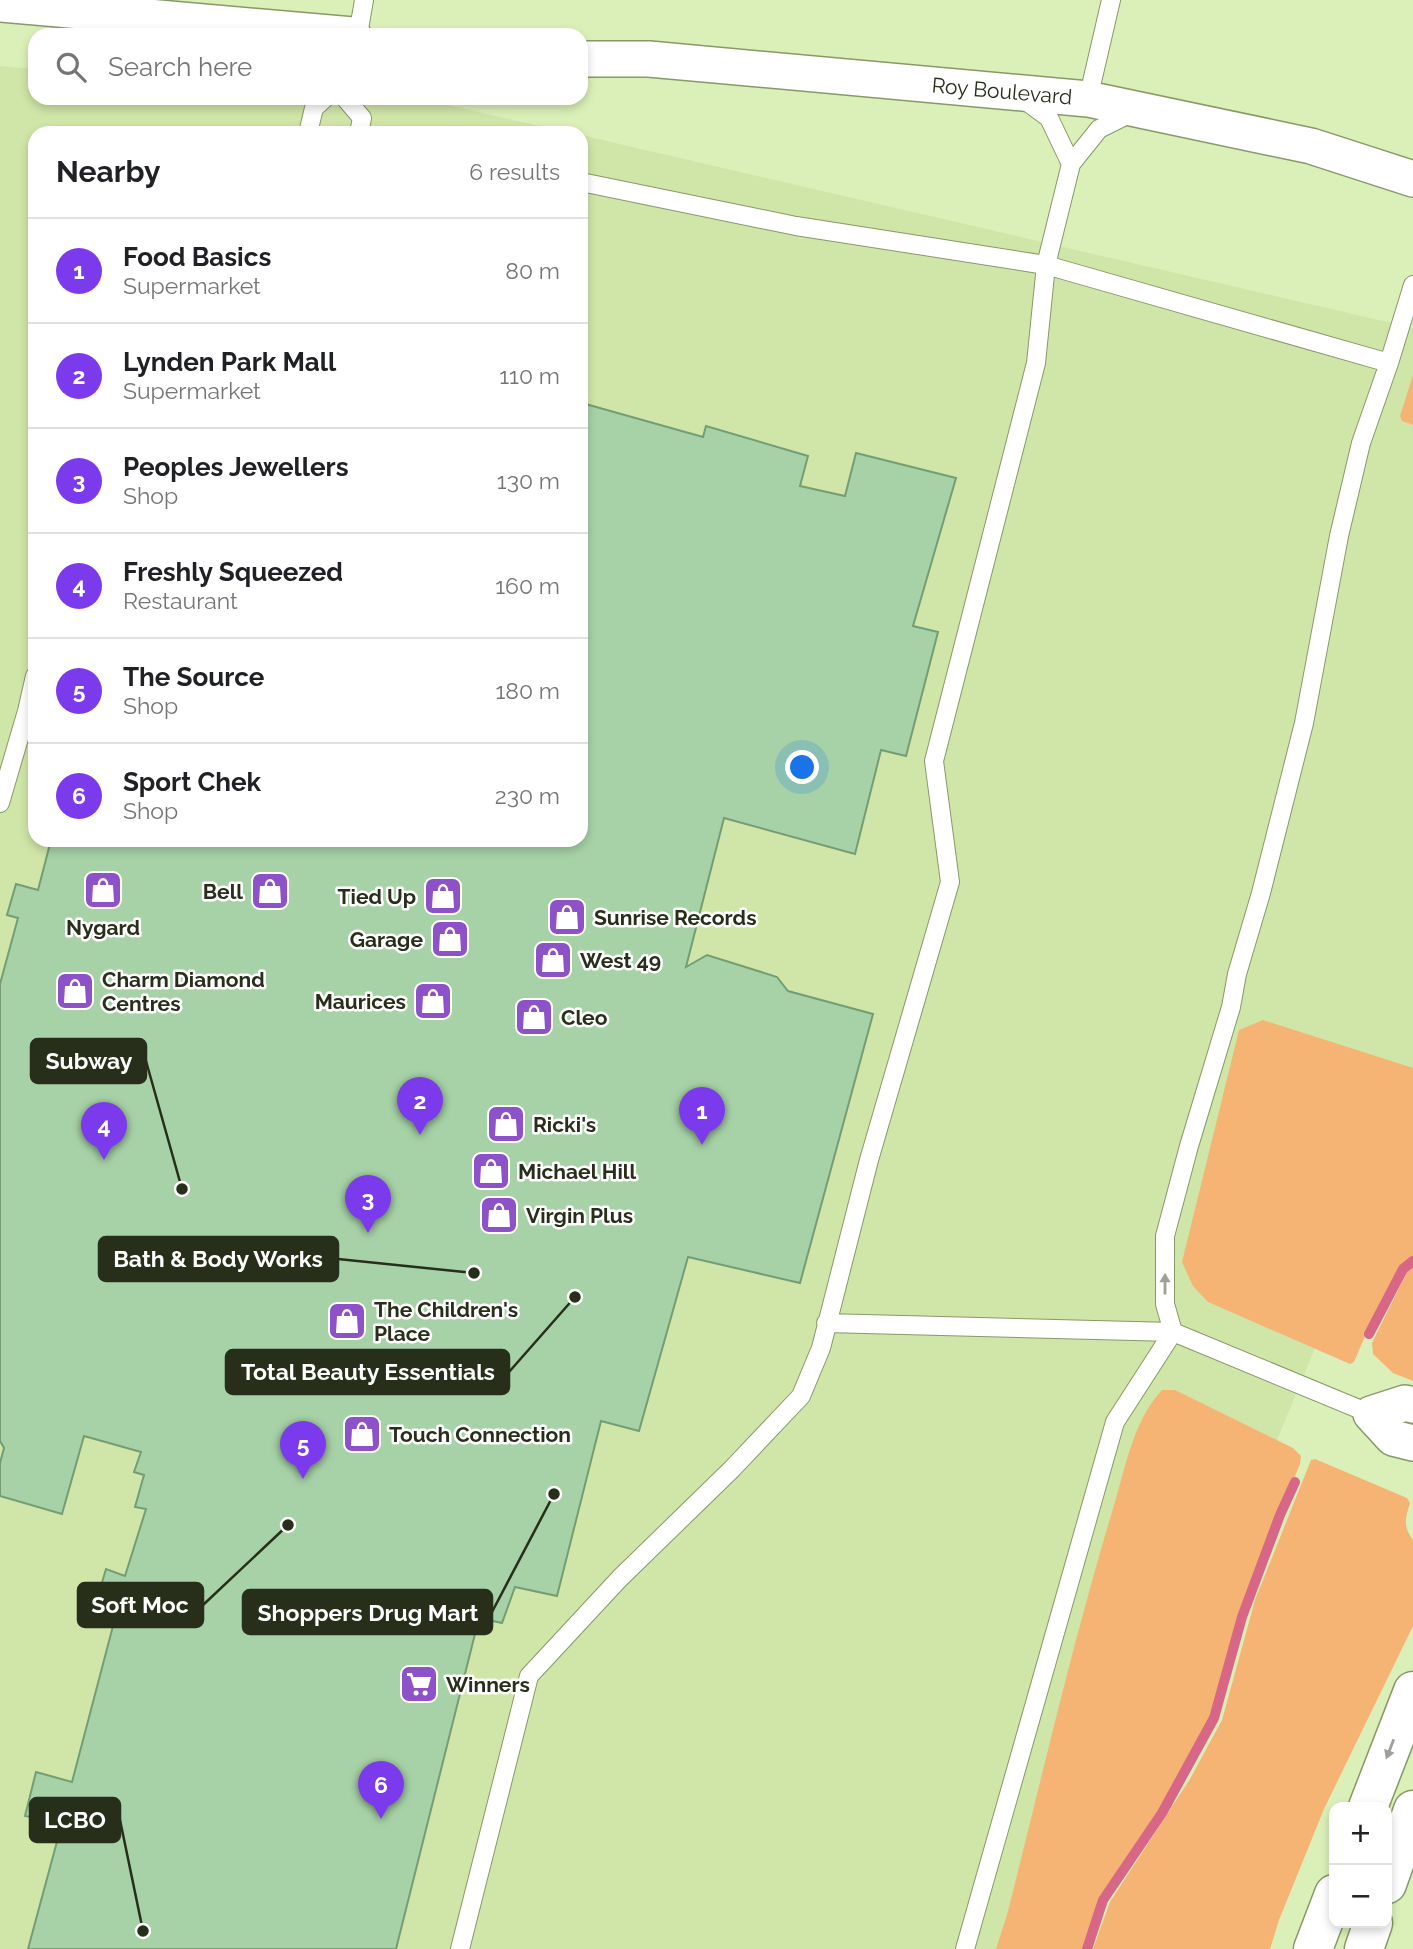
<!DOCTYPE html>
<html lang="en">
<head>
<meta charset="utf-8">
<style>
	body { margin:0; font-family:Raleway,sans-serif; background:#f6f6f6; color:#202124 }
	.controls { position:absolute; right:21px; bottom:21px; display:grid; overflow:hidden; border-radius:14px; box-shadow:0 4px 10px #0003 }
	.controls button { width:63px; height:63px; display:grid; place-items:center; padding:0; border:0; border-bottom:2px solid #e0e0e0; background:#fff; color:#202124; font:35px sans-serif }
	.you { position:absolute; left:803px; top:768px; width:24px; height:24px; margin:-18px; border:5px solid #fff; border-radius:50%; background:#1a73e8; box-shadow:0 0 0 10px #1a73e833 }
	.badge { display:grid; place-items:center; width:46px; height:46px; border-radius:50%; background:#7c3aed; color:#fff; font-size:23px; font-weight:700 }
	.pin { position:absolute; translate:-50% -58px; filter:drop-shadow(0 2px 4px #0008) }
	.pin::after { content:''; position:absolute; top:37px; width:24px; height:21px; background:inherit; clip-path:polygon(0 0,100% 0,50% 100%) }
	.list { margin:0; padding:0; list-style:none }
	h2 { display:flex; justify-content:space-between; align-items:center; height:91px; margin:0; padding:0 28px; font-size:30px }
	h2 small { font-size:23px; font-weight:400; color:#757577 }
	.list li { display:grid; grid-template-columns:46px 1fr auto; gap:21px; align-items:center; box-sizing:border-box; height:105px; padding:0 28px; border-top:2px solid #e0e0e0 }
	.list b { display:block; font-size:26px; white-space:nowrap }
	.list p { margin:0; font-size:23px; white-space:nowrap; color:#757577 }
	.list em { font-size:23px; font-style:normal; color:#757577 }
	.icon { flex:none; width:38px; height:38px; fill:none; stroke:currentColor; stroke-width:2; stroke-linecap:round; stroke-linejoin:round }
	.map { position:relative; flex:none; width:1413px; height:1949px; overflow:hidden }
	.search { position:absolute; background:#fff; box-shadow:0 4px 10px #0003; left:28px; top:28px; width:560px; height:77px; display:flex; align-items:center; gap:18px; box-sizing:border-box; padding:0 24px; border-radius:21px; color:#757577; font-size:26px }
	.panel { position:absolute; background:#fff; box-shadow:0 4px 10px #0003; left:28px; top:126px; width:560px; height:721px; border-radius:21px }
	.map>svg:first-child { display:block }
	.built { fill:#d0e6a8 }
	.green { fill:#f5b374 }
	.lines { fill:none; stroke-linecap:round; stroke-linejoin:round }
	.stream { stroke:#d86686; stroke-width:10 }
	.building { fill:#a7d2a7; stroke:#749d74; stroke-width:2 }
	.service-casing { stroke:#879966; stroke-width:20 }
	.minor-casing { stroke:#879966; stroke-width:38 }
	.secondary-casing { stroke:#879966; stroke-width:41 }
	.service { stroke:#fff; stroke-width:18 }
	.minor { stroke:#fff; stroke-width:35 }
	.secondary { stroke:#fff; stroke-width:38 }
	.oneway { fill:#9ea198 }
	.labels { text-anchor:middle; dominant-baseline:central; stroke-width:5; stroke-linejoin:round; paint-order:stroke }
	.street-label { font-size:21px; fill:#272e19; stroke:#fff }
	.poi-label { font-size:21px; font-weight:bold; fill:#272e19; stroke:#fff; text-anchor:start }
	.leader { fill:none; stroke:#272e19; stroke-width:2.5 }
	.callout-dot { fill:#272e19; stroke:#fff; stroke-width:2.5 }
	.callout { fill:#272e19; stroke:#272e19; stroke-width:2.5 }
	.callout-label { font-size:23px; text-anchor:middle; font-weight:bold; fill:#fff }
</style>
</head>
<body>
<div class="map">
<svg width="1413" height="1949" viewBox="0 0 1413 1949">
	<rect width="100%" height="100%" fill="#dbf0b9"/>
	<path class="built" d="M0,66L35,69V98H397L430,101L570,133H35V840H581V135L1413,328V1113L1065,1949H0Z"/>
	<path class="green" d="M1413,375V425L1402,421L1400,416Z
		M1263,1020L1413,1068V1257C1384,1282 1370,1327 1354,1362L1350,1364L1208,1302L1193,1286L1182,1262L1239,1030Z
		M1413,1266V1381L1393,1373L1373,1354L1372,1343L1407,1272Z
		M1162,1390H1175L1293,1448L1301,1456L1300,1464L1244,1601L1209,1719L1159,1811L1101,1899L1084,1949H996L1007,1915C1041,1781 1072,1645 1112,1512C1125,1471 1132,1422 1162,1390Z
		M1315,1459L1407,1498L1410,1503C1405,1518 1403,1527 1413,1540V1626L1324,1809L1279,1920L1270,1949H1093L1110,1902L1190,1779L1222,1720L1255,1600L1311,1460Z"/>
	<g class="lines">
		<path class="stream" d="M1369,1334L1403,1269L1413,1261
			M1087,1949L1103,1900L1162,1813L1214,1718L1242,1617L1280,1515L1295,1482"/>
	</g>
	<path class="building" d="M582,403L703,437L706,426L808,456L800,486L845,496L856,453L956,478L913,626L938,632L906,756L881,750L855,854L724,818L686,967L707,955L777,977L788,991L873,1014L800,1283L688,1257L639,1431L601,1421L557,1596L515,1587L502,1623L479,1618L396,1949H28L62,1823L25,1816L36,1772L72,1782L113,1626L91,1619L106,1569L125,1576L146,1509L135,1507L144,1475L134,1472L141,1452L84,1436L62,1514L0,1496V1463L4,1448L0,1441V984L18,918L7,915L16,884L38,890L51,840H581Z"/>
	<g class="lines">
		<defs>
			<path id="service" d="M358,35L364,0
				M345,98L362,118L359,133
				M1022,98L1049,118L1071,164
				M1088,99L1111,0
				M308,133L314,108L325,98
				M581,182L796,226L1046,265L1389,363
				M0,803L27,711L35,676
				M826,1323L1173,1332L1371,1414
				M1173,1332L1165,1304V1236L1189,1146L1231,1007L1237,974L1261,893L1304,723L1339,536L1361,443L1389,363L1413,285
				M460,1949L529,1676L620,1578L732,1469L801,1396L821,1348L869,1160L950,882L934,761L1036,363L1046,265L1071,164L1099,129L1133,112
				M965,1949L1115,1422L1173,1332"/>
			<path id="minor" d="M0,4L353,35
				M581,59H649L1088,99L1311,146L1413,179
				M1413,1405L1405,1403L1371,1414L1393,1438L1413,1443"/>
			<path id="secondary" d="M1368,1807L1413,1691
				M1387,1884L1413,1810
				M1313,1949L1334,1894
				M1364,1949L1373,1923"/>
		</defs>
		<use href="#service" class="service-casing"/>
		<use href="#minor" class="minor-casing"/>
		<use href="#secondary" class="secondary-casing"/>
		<use href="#service" class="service"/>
		<use href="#minor" class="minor"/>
		<use href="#secondary" class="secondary"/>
	</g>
	<defs><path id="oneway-solid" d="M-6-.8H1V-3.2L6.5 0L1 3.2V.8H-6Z" transform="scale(1.75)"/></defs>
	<g class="oneway">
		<use href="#oneway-solid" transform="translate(1165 1284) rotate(-90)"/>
		<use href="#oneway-solid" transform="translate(1390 1749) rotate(111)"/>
	</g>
	<defs>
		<symbol id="shop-square" viewBox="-11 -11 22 22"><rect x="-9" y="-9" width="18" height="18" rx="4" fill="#8d51c8" stroke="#fff"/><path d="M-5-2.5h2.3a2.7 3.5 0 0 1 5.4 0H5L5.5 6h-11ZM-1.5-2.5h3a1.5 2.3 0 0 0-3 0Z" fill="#fff"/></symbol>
		<symbol id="supermarket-square" viewBox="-11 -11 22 22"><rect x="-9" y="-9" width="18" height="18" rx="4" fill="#8d51c8" stroke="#fff"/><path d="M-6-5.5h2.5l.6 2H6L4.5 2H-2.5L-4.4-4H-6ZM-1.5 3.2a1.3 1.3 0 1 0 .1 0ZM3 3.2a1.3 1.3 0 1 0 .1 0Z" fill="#fff"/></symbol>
	</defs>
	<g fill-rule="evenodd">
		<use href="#shop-square" x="81" y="868" width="44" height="44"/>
		<use href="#shop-square" x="248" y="869" width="44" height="44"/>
		<use href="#shop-square" x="421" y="874" width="44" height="44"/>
		<use href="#shop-square" x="545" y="895" width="44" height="44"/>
		<use href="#shop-square" x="428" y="917" width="44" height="44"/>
		<use href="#shop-square" x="531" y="938" width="44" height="44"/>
		<use href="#shop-square" x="53" y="969" width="44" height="44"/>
		<use href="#shop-square" x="411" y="979" width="44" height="44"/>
		<use href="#shop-square" x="512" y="995" width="44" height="44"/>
		<use href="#shop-square" x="484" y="1102" width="44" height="44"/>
		<use href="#shop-square" x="469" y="1149" width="44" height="44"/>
		<use href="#shop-square" x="477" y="1193" width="44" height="44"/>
		<use href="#shop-square" x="325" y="1299" width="44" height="44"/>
		<use href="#shop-square" x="340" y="1412" width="44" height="44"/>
		<use href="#supermarket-square" x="397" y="1662" width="44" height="44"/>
	</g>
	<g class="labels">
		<g class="street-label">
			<text transform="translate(1002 91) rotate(5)">Roy Boulevard</text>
		</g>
		<g class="poi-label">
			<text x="243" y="891" text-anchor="end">Bell</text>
			<text x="416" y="896" text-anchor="end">Tied Up</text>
			<text x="594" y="917">Sunrise Records</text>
			<text x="103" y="927" text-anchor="middle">Nygard</text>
			<text x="423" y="939" text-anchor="end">Garage</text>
			<text x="580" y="960">West 49</text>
			<text x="102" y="979">Charm Diamond<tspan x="102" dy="24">Centres</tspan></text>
			<text x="406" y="1001" text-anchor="end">Maurices</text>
			<text x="561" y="1017">Cleo</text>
			<text x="533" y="1124">Ricki's</text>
			<text x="518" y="1171">Michael Hill</text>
			<text x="526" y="1215">Virgin Plus</text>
			<text x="374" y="1309">The Children's<tspan x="374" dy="24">Place</tspan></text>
			<text x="389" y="1434">Touch Connection</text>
			<text x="446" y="1684">Winners</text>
		</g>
	</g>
	<path class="leader" d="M182 1189L146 1061M474 1273L338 1259M575 1297L509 1372M288 1525L203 1605M554 1494L492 1612M143 1931L120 1820"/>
	<g class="callout-dot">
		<circle cx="182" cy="1189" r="7"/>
		<circle cx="474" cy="1273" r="7"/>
		<circle cx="575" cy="1297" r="7"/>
		<circle cx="288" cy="1525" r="7"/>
		<circle cx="554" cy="1494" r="7"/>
		<circle cx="143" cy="1931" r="7"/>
	</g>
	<g class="callout">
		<rect x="31" y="1039" width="115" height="44" rx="7"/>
		<rect x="99" y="1237" width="239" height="44" rx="7"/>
		<rect x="226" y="1350" width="283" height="44" rx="7"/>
		<rect x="78" y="1583" width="125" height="44" rx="7"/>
		<rect x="243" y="1590" width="249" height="44" rx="7"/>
		<rect x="30" y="1798" width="90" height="44" rx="7"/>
	</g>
	<g class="callout-label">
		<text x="89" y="1069">Subway</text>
		<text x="218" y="1267">Bath &amp; Body Works</text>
		<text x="368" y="1380">Total Beauty Essentials</text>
		<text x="140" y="1613">Soft Moc</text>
		<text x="368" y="1621">Shoppers Drug Mart</text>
		<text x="75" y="1828">LCBO</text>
	</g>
</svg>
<div class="controls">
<button>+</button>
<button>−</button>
</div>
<div class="you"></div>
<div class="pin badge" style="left:702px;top:1145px">1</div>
<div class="pin badge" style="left:420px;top:1135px">2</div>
<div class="pin badge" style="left:368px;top:1233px">3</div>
<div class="pin badge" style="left:104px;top:1160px">4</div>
<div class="pin badge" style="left:303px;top:1479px">5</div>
<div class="pin badge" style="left:381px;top:1819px">6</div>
<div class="search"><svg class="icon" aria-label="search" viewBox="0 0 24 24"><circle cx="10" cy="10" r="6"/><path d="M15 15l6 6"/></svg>Search here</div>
<section class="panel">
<h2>Nearby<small>6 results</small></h2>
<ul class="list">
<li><span class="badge">1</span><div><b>Food Basics</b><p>Supermarket</p></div><em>80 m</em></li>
<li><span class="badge">2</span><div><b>Lynden Park Mall</b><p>Supermarket</p></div><em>110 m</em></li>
<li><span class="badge">3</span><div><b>Peoples Jewellers</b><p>Shop</p></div><em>130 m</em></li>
<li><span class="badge">4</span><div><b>Freshly Squeezed</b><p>Restaurant</p></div><em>160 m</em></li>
<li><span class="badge">5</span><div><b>The Source</b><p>Shop</p></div><em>180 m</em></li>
<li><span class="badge">6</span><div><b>Sport Chek</b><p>Shop</p></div><em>230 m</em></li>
</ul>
</section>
</div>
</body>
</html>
